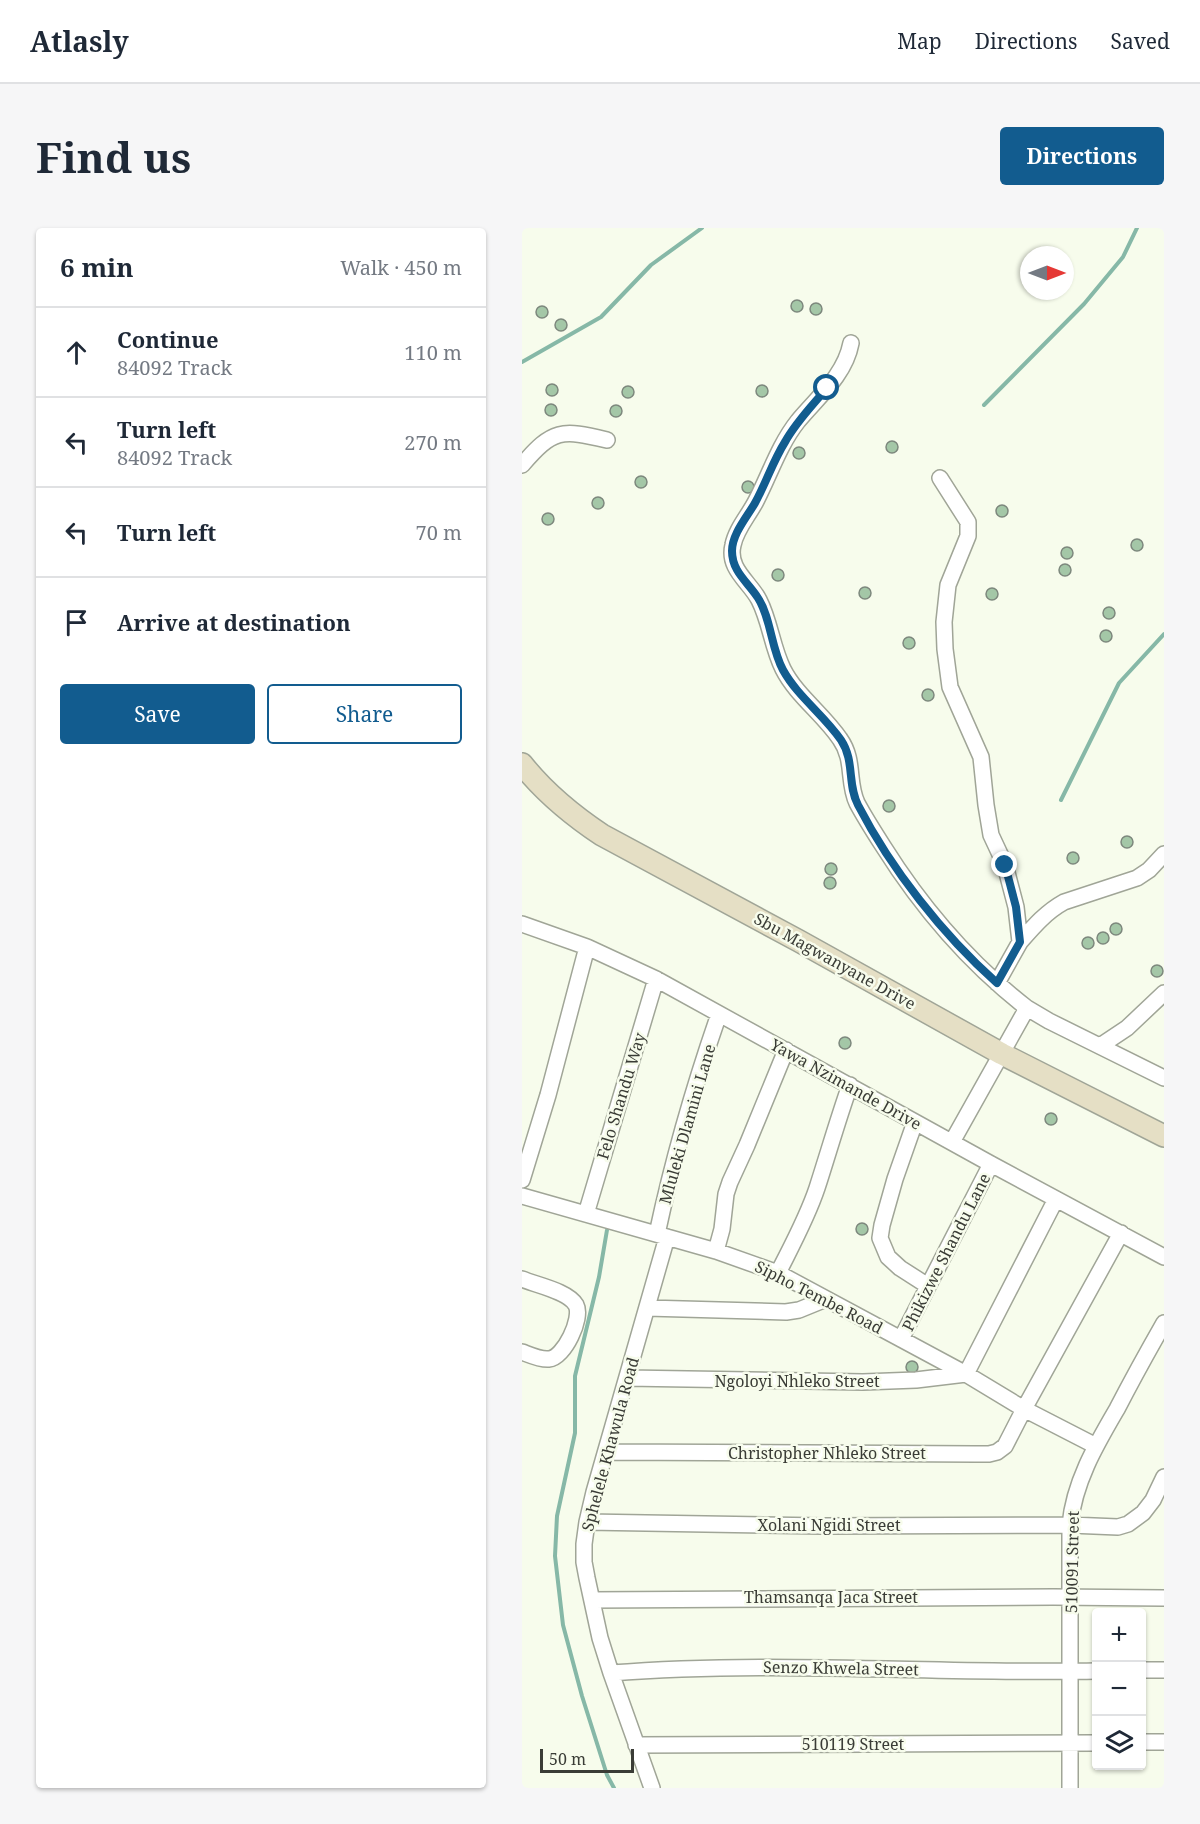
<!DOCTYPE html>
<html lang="en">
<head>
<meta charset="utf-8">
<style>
	body { margin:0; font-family:"Noto Serif",serif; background:#f6f6f7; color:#1f2937 }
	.controls { position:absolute; right:18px; bottom:18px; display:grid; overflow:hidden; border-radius:6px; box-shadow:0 2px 4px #0004 }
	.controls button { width:54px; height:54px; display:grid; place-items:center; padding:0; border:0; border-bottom:2px solid #e0e1e3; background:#fff; color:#1f2937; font:30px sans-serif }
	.compass { position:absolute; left:498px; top:18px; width:54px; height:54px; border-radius:50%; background:#fff; box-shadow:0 2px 4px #0004; rotate:90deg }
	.scale { position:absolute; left:18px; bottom:15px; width:94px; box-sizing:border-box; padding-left:6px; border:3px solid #3a3c36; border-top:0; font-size:16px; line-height:21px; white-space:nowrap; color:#3a3c36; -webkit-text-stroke:4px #f7fcec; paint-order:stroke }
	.stop { position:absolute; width:18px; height:18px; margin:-14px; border:4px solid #125c8f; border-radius:50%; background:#fff }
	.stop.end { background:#125c8f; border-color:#fff; box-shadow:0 2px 6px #0008 }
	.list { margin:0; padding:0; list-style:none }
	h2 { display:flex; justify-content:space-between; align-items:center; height:78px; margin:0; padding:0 24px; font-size:26px }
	h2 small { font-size:20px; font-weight:400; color:#747a83 }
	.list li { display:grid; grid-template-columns:39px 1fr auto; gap:18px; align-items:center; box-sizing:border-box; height:90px; padding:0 24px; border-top:2px solid #e0e1e3 }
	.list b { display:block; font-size:22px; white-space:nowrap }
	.list p { margin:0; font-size:20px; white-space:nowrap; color:#747a83 }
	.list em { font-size:20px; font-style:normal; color:#747a83 }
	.actions { display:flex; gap:12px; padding:18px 24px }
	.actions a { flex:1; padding:14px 0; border:2px solid #125c8f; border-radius:6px; text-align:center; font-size:21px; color:#125c8f }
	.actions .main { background:#125c8f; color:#fff }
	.icon { flex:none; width:33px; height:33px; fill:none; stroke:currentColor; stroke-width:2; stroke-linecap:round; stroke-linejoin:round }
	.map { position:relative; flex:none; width:642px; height:1560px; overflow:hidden; border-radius:6px }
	header { display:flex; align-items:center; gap:36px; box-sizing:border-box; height:84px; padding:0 30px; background:#fff; border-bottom:2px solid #e0e1e3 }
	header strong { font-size:28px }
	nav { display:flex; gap:33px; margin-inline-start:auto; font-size:21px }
	.intro { display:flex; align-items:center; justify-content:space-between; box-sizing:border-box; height:144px; padding:0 36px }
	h1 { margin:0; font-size:42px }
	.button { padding:15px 27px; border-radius:6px; background:#125c8f; color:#fff; font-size:21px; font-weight:700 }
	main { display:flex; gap:36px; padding:0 36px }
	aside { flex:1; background:#fff; border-radius:6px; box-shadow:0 2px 4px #0004 }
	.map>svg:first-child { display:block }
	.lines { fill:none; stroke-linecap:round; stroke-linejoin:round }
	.stream { stroke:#86b8a7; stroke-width:4 }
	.building { fill:#a4c7a7; stroke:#7d887d; stroke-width:1.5 }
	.street-casing { stroke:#a0a597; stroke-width:18 }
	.secondary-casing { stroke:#a0a597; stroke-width:24 }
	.street { stroke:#fff; stroke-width:15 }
	.secondary { stroke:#e5dfc5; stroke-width:21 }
	.route { stroke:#125c8f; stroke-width:8 }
	.labels { text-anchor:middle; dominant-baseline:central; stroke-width:5; stroke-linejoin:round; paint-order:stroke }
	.street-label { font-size:16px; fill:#3a3c36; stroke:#f7fcec }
</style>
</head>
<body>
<header>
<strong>Atlasly</strong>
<nav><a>Map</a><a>Directions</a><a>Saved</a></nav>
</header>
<div class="intro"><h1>Find us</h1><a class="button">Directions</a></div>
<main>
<aside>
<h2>6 min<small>Walk · 450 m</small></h2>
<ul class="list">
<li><svg class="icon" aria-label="ahead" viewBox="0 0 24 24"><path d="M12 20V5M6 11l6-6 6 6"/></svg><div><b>Continue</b><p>84092 Track</p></div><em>110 m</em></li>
<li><svg class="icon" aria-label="left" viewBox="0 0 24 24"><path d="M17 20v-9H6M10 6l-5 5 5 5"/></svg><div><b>Turn left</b><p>84092 Track</p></div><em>270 m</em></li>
<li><svg class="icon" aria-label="left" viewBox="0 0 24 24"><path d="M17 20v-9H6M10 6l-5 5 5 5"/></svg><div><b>Turn left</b></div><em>70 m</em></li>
<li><svg class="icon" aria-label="arrive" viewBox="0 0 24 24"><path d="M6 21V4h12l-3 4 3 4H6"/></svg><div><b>Arrive at destination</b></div></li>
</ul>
<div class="actions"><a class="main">Save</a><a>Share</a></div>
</aside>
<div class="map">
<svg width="642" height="1560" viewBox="0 0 642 1560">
	<rect width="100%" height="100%" fill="#f7fcec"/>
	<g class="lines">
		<path class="stream" d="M0,134L79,89L129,37L180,0
			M462,177L562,76L601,29L615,0
			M539,572L597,455L642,406
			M85,1002L77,1049L53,1148V1205L35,1288L33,1328L41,1397L60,1468L85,1547L92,1560"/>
	</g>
	<path class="building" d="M269 78a6 6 0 1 1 12 0a6 6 0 1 1-12 0Z
		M288 81a6 6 0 1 1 12 0a6 6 0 1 1-12 0Z
		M14 84a6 6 0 1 1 12 0a6 6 0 1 1-12 0Z
		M33 97a6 6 0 1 1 12 0a6 6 0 1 1-12 0Z
		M24 162a6 6 0 1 1 12 0a6 6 0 1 1-12 0Z
		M234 163a6 6 0 1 1 12 0a6 6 0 1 1-12 0Z
		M100 164a6 6 0 1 1 12 0a6 6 0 1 1-12 0Z
		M23 182a6 6 0 1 1 12 0a6 6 0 1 1-12 0Z
		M88 183a6 6 0 1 1 12 0a6 6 0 1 1-12 0Z
		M364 219a6 6 0 1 1 12 0a6 6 0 1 1-12 0Z
		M271 225a6 6 0 1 1 12 0a6 6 0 1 1-12 0Z
		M113 254a6 6 0 1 1 12 0a6 6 0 1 1-12 0Z
		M220 259a6 6 0 1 1 12 0a6 6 0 1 1-12 0Z
		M70 275a6 6 0 1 1 12 0a6 6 0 1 1-12 0Z
		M474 283a6 6 0 1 1 12 0a6 6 0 1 1-12 0Z
		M20 291a6 6 0 1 1 12 0a6 6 0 1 1-12 0Z
		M609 317a6 6 0 1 1 12 0a6 6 0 1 1-12 0Z
		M539 325a6 6 0 1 1 12 0a6 6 0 1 1-12 0Z
		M537 342a6 6 0 1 1 12 0a6 6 0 1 1-12 0Z
		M250 347a6 6 0 1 1 12 0a6 6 0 1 1-12 0Z
		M337 365a6 6 0 1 1 12 0a6 6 0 1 1-12 0Z
		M464 366a6 6 0 1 1 12 0a6 6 0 1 1-12 0Z
		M581 385a6 6 0 1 1 12 0a6 6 0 1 1-12 0Z
		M578 408a6 6 0 1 1 12 0a6 6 0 1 1-12 0Z
		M381 415a6 6 0 1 1 12 0a6 6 0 1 1-12 0Z
		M400 467a6 6 0 1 1 12 0a6 6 0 1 1-12 0Z
		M361 578a6 6 0 1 1 12 0a6 6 0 1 1-12 0Z
		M599 614a6 6 0 1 1 12 0a6 6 0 1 1-12 0Z
		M545 630a6 6 0 1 1 12 0a6 6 0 1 1-12 0Z
		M303 641a6 6 0 1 1 12 0a6 6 0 1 1-12 0Z
		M302 655a6 6 0 1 1 12 0a6 6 0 1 1-12 0Z
		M588 701a6 6 0 1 1 12 0a6 6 0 1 1-12 0Z
		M575 710a6 6 0 1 1 12 0a6 6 0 1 1-12 0Z
		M560 715a6 6 0 1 1 12 0a6 6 0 1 1-12 0Z
		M629 743a6 6 0 1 1 12 0a6 6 0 1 1-12 0Z
		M317 815a6 6 0 1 1 12 0a6 6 0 1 1-12 0Z
		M523 891a6 6 0 1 1 12 0a6 6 0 1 1-12 0Z
		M334 1001a6 6 0 1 1 12 0a6 6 0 1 1-12 0Z
		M384 1139a6 6 0 1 1 12 0a6 6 0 1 1-12 0Z"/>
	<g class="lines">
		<defs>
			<path id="street" d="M329,115C323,147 296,169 276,193C257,217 248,246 234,273C227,287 214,301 211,317C205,341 228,354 237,372C248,393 250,419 261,441C274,467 301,486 318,511C333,532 325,554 335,575C343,590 352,604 361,618C400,680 447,735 505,780
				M0,237C31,201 39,201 85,212
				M418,250L446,294V308L426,357L422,394L423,421L428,459L459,529L464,577L469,607L483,637L494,679L498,714L475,755
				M0,696L65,719L134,751L469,936L642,1029
				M498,714C512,698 524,684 542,674L615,650L627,642L642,626
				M578,818L605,800L642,765
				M393,894L373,951L360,997L358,1010L366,1029L378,1040L406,1058
				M430,914L505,780L527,793L642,850
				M0,952L26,867L65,719
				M0,968L194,1023L256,1045L444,1146L502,1181L574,1218
				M64,986L134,751
				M135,1006C151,931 172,858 197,786
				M194,1023L200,1001L204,966L208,954L225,917L264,822
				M256,1045C270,1017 285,990 295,960C306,926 316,891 328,857
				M0,1051C14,1057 46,1063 54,1077C61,1090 42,1130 27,1131C19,1132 8,1127 0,1124
				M125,1080L264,1084L277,1082L304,1071
				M379,1111L469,936
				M105,1150L341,1154L394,1152L444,1146L534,971
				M84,1224L453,1226H467L475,1224L483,1218L502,1181L599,1005
				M65,1294L301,1298L548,1297L596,1299L606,1296L621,1285L631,1272L642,1249
				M70,1372L531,1369L642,1370
				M620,1442H642
				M89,1445C251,1432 413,1446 574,1443
				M620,1514H642
				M114,1517L574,1515
				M130,1560L89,1445L78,1410L65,1350L62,1334V1316L65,1294L72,1264L145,1009
				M548,1560V1297C552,1254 574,1217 595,1181C610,1152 626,1123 642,1095"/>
			<path id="secondary" d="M0,536C23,565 50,587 80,607L277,713L480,826L642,908"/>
		</defs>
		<use href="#street" class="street-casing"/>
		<use href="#secondary" class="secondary-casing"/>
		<use href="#street" class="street"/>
		<use href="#secondary" class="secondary"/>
	</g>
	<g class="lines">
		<path class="route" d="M305,160C290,178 274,194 263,214C251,233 244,255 233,275C225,289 210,306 210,323C210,344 226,354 236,370C249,390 249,420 261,442C276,469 302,487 319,512C333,533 325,556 336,577C369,641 421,707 475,755L498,714L494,679L483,637"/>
	</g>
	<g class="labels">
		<g class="street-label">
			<text transform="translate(313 733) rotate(29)">Sbu Magwanyane Drive</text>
			<text transform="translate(324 856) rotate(29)">Yawa Nzimande Drive</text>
			<text transform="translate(99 868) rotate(-73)">Felo Shandu Way</text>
			<text transform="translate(165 896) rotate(-74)">Mluleki Dlamini Lane</text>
			<text transform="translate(424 1024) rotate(-63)">Phikizwe Shandu Lane</text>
			<text transform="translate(297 1069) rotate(27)">Sipho Tembe Road</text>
			<text x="275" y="1153">Ngoloyi Nhleko Street</text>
			<text transform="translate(88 1216) rotate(-75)">Sphelele Khawula Road</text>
			<text x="305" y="1225">Christopher Nhleko Street</text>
			<text x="307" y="1297">Xolani Ngidi Street</text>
			<text transform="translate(550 1334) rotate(-89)">510091 Street</text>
			<text x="309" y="1369">Thamsanqa Jaca Street</text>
			<text transform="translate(319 1440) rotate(1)">Senzo Khwela Street</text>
			<text x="331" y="1516">510119 Street</text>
		</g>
	</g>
</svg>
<div class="controls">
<button>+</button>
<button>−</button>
<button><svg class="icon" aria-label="layers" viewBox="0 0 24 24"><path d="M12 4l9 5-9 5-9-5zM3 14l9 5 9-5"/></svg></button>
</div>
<svg class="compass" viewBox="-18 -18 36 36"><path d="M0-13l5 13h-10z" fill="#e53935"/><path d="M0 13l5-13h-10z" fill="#747a83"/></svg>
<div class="scale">50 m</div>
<div class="stop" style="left:305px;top:160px"></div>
<div class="stop end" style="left:483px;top:637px"></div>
</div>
</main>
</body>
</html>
